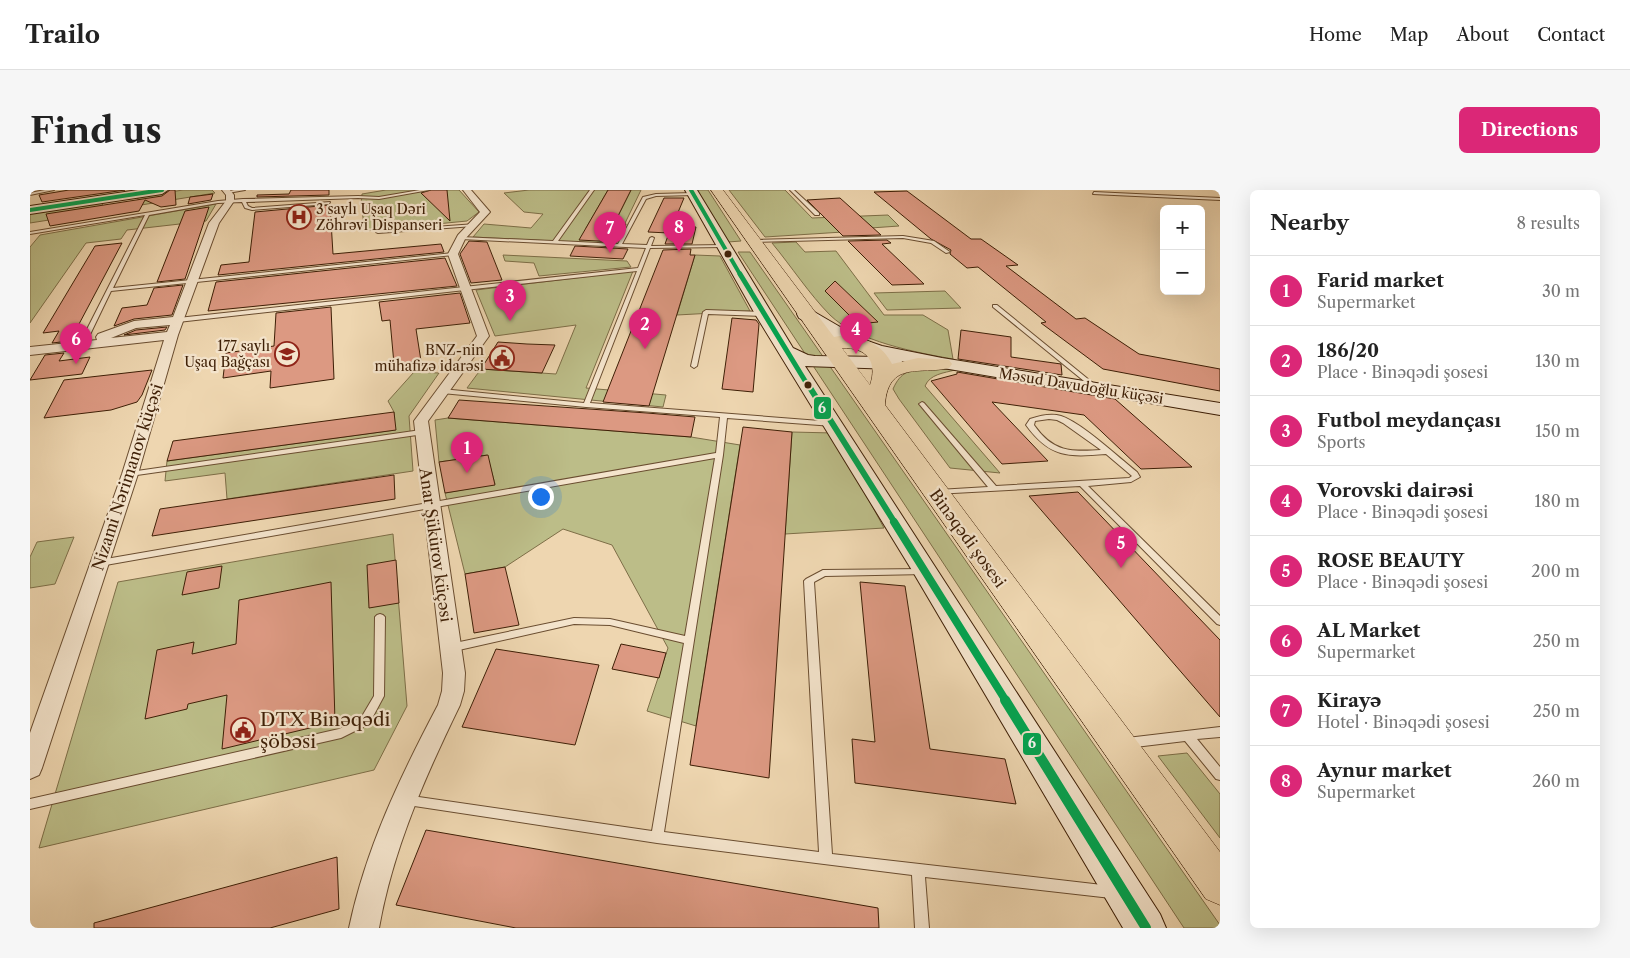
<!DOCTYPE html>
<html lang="en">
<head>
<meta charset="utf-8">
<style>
	body { margin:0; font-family:"Libre Caslon Text",serif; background:#f6f6f6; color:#222 }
	.controls { position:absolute; right:15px; top:15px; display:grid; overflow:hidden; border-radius:8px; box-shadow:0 5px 20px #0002 }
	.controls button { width:45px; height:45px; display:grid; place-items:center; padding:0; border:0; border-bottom:1px solid #e0e0e0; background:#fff; color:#222; font:25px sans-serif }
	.you { position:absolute; left:510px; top:306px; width:18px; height:18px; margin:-12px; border:4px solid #fff; border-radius:50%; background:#1a73e8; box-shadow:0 0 0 8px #1a73e833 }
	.badge { display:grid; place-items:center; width:32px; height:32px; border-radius:50%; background:#db2777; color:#fff; font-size:16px; font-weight:700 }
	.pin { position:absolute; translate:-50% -41px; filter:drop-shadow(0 1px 2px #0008) }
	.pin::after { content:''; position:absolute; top:26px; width:18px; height:15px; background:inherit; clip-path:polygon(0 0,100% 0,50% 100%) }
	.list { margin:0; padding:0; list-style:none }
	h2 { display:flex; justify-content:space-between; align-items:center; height:65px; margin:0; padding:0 20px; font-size:21px }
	h2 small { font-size:16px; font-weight:400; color:#767676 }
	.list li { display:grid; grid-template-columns:32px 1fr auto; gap:15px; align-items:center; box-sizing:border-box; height:70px; padding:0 20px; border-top:1px solid #e0e0e0 }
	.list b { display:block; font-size:19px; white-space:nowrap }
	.list p { margin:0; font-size:16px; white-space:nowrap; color:#767676 }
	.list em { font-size:16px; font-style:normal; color:#767676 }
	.map { position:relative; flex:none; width:1190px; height:738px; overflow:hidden; border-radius:8px }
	header { display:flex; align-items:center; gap:30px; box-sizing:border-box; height:70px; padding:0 25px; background:#fff; border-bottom:1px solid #e0e0e0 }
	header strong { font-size:24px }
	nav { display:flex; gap:28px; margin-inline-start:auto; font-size:18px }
	.intro { display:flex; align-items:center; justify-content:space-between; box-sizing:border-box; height:120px; padding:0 30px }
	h1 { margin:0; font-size:35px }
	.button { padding:12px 22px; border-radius:8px; background:#db2777; color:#fff; font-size:18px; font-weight:700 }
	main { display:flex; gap:30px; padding:0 30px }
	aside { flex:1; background:#fff; border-radius:8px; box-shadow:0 5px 20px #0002 }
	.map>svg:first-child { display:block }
	.green { fill:#bcbd88; stroke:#7d6e47 }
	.building { fill:#dc9982; stroke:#3e1f06 }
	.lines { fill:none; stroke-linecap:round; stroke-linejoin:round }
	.lane-casing { stroke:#6a4d30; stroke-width:2 }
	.street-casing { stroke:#6a4d30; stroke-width:2 }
	.secondary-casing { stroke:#3e1f06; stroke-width:2 }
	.primary-casing { stroke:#3e1f06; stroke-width:1 }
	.lane { fill:#f4e4cc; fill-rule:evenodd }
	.street { fill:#f4e4cc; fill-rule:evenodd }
	.secondary { fill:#f4e4cc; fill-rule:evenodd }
	.primary { fill:#eed6b0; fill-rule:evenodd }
	.bus-1-far4-casing { stroke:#f4e4cc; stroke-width:5.5 }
	.bus-1-far3-casing { stroke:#f4e4cc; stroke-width:8 }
	.bus-1-far2-casing { stroke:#f4e4cc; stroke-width:9 }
	.bus-1-far1-casing { stroke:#f4e4cc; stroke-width:12 }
	.bus-1-casing { stroke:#f4e4cc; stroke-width:14 }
	.bus-1-far4 { stroke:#00a651; stroke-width:4 }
	.bus-1-far3 { stroke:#00a651; stroke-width:5 }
	.bus-1-far2 { stroke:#00a651; stroke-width:6 }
	.bus-1-far1 { stroke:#00a651; stroke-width:8 }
	.bus-1 { stroke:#00a651; stroke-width:10 }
	.bus-dot { fill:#3e1f06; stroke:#f4e4cc; stroke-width:2 }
	.labels { text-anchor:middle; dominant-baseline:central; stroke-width:4.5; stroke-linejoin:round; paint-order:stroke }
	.far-poi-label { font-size:14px; fill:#3e1f06; stroke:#f4e4cc; text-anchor:end }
	.far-street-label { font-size:14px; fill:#3e1f06; stroke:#f4e4cc }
	.street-label { font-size:16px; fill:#3e1f06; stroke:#f4e4cc }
	.near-poi-label { font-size:19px; fill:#3e1f06; stroke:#f4e4cc; text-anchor:start }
	.line-badge { stroke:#f4e4cc; stroke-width:2 }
	.badge-label { font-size:14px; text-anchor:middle; font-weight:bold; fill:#fff }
</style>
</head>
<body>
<header>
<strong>Trailo</strong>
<nav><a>Home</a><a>Map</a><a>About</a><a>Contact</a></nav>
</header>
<div class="intro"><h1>Find us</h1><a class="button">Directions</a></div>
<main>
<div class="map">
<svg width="1190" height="738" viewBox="0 0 1190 738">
	<rect width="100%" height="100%" fill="#eed6b0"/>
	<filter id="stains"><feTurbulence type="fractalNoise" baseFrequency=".004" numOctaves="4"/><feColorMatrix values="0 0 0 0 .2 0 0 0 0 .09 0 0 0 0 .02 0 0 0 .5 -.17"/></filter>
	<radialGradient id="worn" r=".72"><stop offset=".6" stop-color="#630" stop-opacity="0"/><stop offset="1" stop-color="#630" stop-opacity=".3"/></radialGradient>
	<path class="green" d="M153,0H182L185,3L111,15L107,7Z
		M356,0H429L449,22L437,31L335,41L331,14L332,4Z
		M499,0H578L556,38L581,40L601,0H611L585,54L443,47L454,34L501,38L513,24L494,22L474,3Z
		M658,0H678L711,51L698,52L666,1Z
		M699,0H755L782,28L858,25L869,36L812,40L813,42L735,47Z
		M71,12L76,21L0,33V23Z
		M186,14L176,31L97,40L91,49L56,53L0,133V57L10,45Z
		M766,52L775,62L806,61L854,125H893L918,140L923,169C888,163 826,151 800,125C780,105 761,76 742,53Z
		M708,62H720L1190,735V738H1154Z
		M473,65L597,71L601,77L509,86L504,73L475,71Z
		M665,65L690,66L720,121L647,125Z
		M603,81L556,198L636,205L633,217L437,198L451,179L526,184L546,135L465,146L446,100Z
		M915,101L931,118L857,120L844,103Z
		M896,178L925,180C914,183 900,184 895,196L970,283L920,278L869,209L863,199C871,181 879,181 896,178Z
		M384,182L409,183L379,226L383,281L197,309L195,283L135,291L137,271L365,240L364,222L358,211Z
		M418,228L661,247L710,255L666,536L617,521L638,458L582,355L533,339L475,377L435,384L415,303L465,294L457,265L409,272L405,230Z
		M762,242L803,243L854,338L755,344Z
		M363,344L377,516L344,580L9,658L88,392Z
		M44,347L25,394L0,398V367L7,352Z
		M1157,563L1190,604V648L1128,566Z"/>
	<path class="building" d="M39,0H95L12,12L9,5Z
		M140,0H145L146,15L131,17L115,10L109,21L20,36L16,24L132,6Z
		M261,0H299V5L227,7V5L259,4Z
		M401,0H417L420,31L391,3Z
		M578,0H601L584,34H596L587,52L549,50Z
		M877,1L941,49H951L988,75L976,76L1046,129L1055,128L1109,164L1190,179V201L1073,179L1011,133L1016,132L948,77L937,78L920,64L921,60L901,49L844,2Z
		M183,4L181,10L158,14L160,7Z
		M634,8H654L642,37H666L662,54H635L639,43L618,42Z
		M810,8L851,45L813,46L777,10Z
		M300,15L303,64L411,54L414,62L188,85L191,75L219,72L225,22Z
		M179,17L155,89L127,92L155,21Z
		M857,50L861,53L852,54L894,94L862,95L818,51Z
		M439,51L457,52L472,90L441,93L430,64Z
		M92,53L40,151L22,153L29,141L13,143L65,56Z
		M545,56L598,59L593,69L540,66Z
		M661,59L660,65H665L619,216L573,212L633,60Z
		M415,68L427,96L178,121L186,92Z
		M805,91L848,132L828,134L795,101Z
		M153,95L142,125L104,129L84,136L92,118L117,115L124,98Z
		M430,103L440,133L386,139L391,171L364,174L360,130L352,131L349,112Z
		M301,117L304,189L240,198L241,181L193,188L196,163L244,156L246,123Z
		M702,128L726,130L729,134L723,202L692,199Z
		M137,137L135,140L94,145L106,140Z
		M931,140L981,147V167L1031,174L1032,185L928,169Z
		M468,152L497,154L525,155L512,183L451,179Z
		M34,163L29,171L60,167L52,184L0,190L15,165Z
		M122,180L112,205L107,212L81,220L14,228L34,190Z
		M927,182L1085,209L1162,277L1111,279L1054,225L962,212L1018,271L972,274L901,191L927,184Z
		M429,210L617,223L665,227L661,247L418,228Z
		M364,222L366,240L137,271L143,251Z
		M713,237L762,242L739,588L660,575Z
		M458,265L465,295L415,303L409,272Z
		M364,285L365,309L122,346L130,319Z
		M1048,302L1190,450V527L999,306Z
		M366,370L369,413L339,418L337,375Z
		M192,376L189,398L152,405L157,382Z
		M475,377L489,435L444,443L435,384Z
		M301,392L305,532L192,559L197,505L158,514L157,519L115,529L127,460L164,452L162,464L206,454L209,410Z
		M830,392L875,396L900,559L975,569L986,614L825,593L822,549L845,552Z
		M591,454L636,463L629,488L582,479Z
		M466,459L569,475L545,555L432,537Z
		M396,640L848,718L849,738H486L366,715Z
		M307,667L309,719L240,738H64V733Z"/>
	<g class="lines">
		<defs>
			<path id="lane" d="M15,0H24L0,5V3Z
				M204,0H215L198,3L196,2Z
				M390,0H399L349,9L328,8L216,12L218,16L222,18L300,12L299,14L222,20L215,18L212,12L188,13L119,25L83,98L423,63L425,64L423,65L81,101L55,155L52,157L49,155L115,25L0,44V42L188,11L213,9L328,6L349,7Z
				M560,0H564L528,51L588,54L613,7L626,4L663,3L664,5L626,6L616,9L592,54L617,55L620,48L622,47L624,48L621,56L694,55L696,56L694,57L620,58L560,213L803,232L806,234L803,236L697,228L693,265L634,642L789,662L774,391L776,389L793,380L893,379L896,380L897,382L896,384L795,386L784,392L802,664L1081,696L1086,697L1088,702L1086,707L1081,708L895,687L899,738H885L882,685L627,653L371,614L369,610L371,606L375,605L622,641L654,453L580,435L544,434L420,462L416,461L415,458L416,455L420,454L544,428L580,429L655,446L685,268L70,376L67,375L66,373L67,371L70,370L686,263L690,227L556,217L412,203L409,201L412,199L554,213L607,81L148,132L145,130L148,128L608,78L616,58L431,49L429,48L431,47L523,51Z
				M760,0H764L789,23V25H785Z
				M1064,2L1190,8V10L1063,4Z
				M446,34L444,36L348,43L346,42L348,41Z
				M873,46L904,51L920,62L916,63L901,53L873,48L724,52L722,51L724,50Z
				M963,115H967L1069,198V200H1065L963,117Z
				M676,120L733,122L736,124L733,126L678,124L667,176L664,178L661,176L673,122Z
				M892,212L894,213L966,296L1099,288L1102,286L1076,264C1038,267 1020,268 996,235L1000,229C1009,226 1021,223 1031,226C1052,233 1088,267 1107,282L1110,287L1101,292L1058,296L1190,426V435L1187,434L1050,296L905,304L904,302L905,300H908L958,297L890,215L889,214ZM1019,229L1027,230L1033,233L1071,260C1040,262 1023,262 1004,235L1005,231Z
				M391,240L395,242L394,244L100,286L96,284L100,282Z
				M350,424L353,425L355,427L354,506L339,534L311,548L0,619V609L309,539L331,528L344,506L345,427L347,425Z
				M1190,537V547L1167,549L1190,577V590L1186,589L1155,551L1097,558L1093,556L1091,553L1093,550L1097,548Z"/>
			<path id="street" d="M192,0H200L204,5V11L189,33L148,145L108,284L12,578L9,585L0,589V543L92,284L134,150L0,165V157L67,150L66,147L68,144L104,131L143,127L179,33L196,11V5ZM140,135L137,142L81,148L106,138Z
				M433,0H441L460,22L435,49L428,64L459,146L398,231L435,483L434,501L430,515C395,587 363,659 349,738H319C336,658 370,587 408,515L412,501L413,483L384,231L447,146L418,64L428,45L450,22Z"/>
			<path id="secondary" d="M108,0H138L132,4L0,24V16Z
				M655,0H667L763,158L778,165L785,166L852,167L817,156L769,128L767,124L769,120H781L829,148L852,156L912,168L1190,213V225L872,171L871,177L864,179L775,176L1130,724L1136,738H1093L883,382L725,124Z"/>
			<path id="primary" d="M681,0H693L804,147C826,142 852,153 862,174L888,168L919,170L922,174L919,178C891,185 858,170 855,215L1190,662V715L1176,709ZM812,158C837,157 848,172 840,195Z"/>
		</defs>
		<use href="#lane" class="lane-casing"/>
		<use href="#street" class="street-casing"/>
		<use href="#secondary" class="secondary-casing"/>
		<use href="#primary" class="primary-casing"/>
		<use href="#lane" class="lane"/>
		<use href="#street" class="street"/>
		<use href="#secondary" class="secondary"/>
		<use href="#primary" class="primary"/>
		<defs>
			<path id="bus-1-far4" d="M661,0L711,86
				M0,20L132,0"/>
			<path id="bus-1-far3" d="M710,84L777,194"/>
			<path id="bus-1-far2" d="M777,193L865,333"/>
			<path id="bus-1-far1" d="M864,332L976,511"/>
			<path id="bus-1" d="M975,510L1116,738"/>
		</defs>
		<use href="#bus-1-far4" class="bus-1-far4-casing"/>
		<use href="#bus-1-far3" class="bus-1-far3-casing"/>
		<use href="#bus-1-far2" class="bus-1-far2-casing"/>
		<use href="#bus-1-far1" class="bus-1-far1-casing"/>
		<use href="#bus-1" class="bus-1-casing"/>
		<use href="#bus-1-far4" class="bus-1-far4"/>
		<use href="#bus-1-far3" class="bus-1-far3"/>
		<use href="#bus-1-far2" class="bus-1-far2"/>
		<use href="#bus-1-far1" class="bus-1-far1"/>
		<use href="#bus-1" class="bus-1"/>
	</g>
	<defs>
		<symbol id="hospital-ring" viewBox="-11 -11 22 22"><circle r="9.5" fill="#f4e4cc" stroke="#8f2418" stroke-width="1.5"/><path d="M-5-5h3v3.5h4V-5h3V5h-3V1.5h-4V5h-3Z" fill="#8f2418"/></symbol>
		<symbol id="school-ring" viewBox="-11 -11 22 22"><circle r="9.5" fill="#f4e4cc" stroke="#8f2418" stroke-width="1.5"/><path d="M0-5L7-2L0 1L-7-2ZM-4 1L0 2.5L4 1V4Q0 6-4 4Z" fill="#8f2418"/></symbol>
		<symbol id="civic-ring" viewBox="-11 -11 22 22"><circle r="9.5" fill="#f4e4cc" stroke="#8f2418" stroke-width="1.5"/><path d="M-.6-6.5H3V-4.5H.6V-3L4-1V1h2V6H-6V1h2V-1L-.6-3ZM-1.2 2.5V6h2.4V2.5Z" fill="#8f2418"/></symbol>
	</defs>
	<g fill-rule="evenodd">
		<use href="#hospital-ring" x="255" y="13" width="28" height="28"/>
		<use href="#school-ring" x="243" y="150" width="28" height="28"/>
		<use href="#civic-ring" x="458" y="154" width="28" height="28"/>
		<use href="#civic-ring" x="199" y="526" width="28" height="28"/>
	</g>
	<g class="bus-dot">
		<circle cx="698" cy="64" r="4.5"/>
		<circle cx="778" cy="195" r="4.5"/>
	</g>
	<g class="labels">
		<g class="far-poi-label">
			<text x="286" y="19" text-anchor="start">3 saylı Uşaq Dəri<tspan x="286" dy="16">Zöhrəvi Dispanseri</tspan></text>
			<text x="240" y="156">177 saylı<tspan x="240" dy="16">Uşaq Bağçası</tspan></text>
			<text x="454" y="160">BNZ-nin<tspan x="454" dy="16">mühafizə idarəsi</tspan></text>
		</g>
		<g class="far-street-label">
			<text transform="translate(1051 196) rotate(9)">Məsud Davudoğlu küçəsi</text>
		</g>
		<g class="street-label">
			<text transform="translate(97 287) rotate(-72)">Nizami Nərimanov küçəsi</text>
			<text transform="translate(938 348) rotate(54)">Binəqədi şosesi</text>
			<text transform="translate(406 355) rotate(82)">Anar Şükürov küçəsi</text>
		</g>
		<g class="near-poi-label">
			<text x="230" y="529">DTX Binəqədi<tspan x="230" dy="22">şöbəsi</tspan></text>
		</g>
	</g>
	<g class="line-badge">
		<rect x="783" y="206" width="19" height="24" rx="5" fill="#00a651"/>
		<rect x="992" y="542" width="20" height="24" rx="5" fill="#00a651"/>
	</g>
	<g class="badge-label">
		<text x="792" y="223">6</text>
		<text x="1002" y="558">6</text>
	</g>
	<rect width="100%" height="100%" filter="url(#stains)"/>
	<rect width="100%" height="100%" fill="url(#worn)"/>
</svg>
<div class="controls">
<button>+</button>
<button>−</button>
</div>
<div class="you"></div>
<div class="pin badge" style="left:437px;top:283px">1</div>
<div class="pin badge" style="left:615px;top:159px">2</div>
<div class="pin badge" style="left:480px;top:131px">3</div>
<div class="pin badge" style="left:826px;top:164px">4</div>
<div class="pin badge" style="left:1091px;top:378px">5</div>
<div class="pin badge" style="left:46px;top:174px">6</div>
<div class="pin badge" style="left:580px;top:63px">7</div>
<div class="pin badge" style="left:649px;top:62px">8</div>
</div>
<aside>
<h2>Nearby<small>8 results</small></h2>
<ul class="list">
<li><span class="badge">1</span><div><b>Farid market</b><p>Supermarket</p></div><em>30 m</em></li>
<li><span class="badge">2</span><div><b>186/20</b><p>Place · Binəqədi şosesi</p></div><em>130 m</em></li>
<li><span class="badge">3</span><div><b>Futbol meydançası</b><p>Sports</p></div><em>150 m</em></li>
<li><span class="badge">4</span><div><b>Vorovski dairəsi</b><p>Place · Binəqədi şosesi</p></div><em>180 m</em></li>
<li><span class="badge">5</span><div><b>ROSE BEAUTY</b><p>Place · Binəqədi şosesi</p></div><em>200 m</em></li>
<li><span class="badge">6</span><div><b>AL Market</b><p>Supermarket</p></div><em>250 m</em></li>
<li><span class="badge">7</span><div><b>Kirayə</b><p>Hotel · Binəqədi şosesi</p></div><em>250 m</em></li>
<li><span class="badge">8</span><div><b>Aynur market</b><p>Supermarket</p></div><em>260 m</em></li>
</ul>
</aside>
</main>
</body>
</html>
